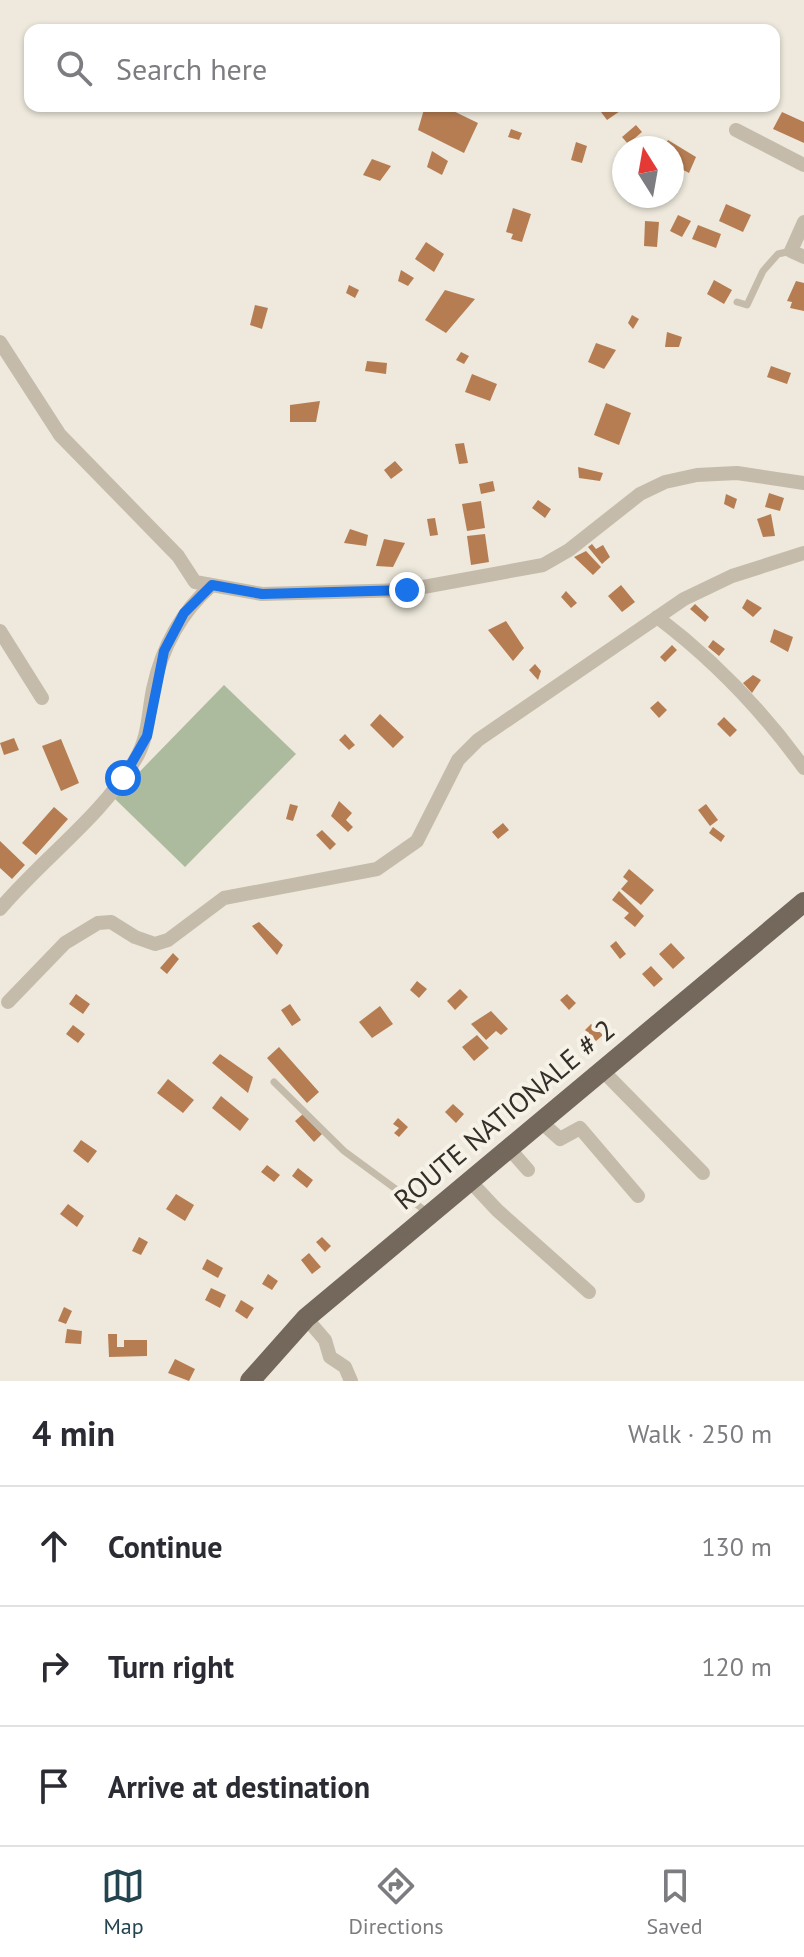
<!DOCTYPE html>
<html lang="en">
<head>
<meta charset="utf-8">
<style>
	body { margin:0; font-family:"PT Sans",sans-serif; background:#f2f2f3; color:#2b2b33 }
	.compass { position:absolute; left:612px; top:136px; width:72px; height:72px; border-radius:50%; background:#fff; box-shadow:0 2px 6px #0004; rotate:349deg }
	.stop { position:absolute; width:24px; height:24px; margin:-18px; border:6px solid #1a73e8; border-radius:50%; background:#fff }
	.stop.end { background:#1a73e8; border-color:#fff; box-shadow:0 2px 8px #0008 }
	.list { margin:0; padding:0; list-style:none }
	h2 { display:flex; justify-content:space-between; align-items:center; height:104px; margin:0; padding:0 32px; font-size:34px }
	h2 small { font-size:26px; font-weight:400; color:#7c7c81 }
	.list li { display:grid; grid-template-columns:52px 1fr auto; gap:24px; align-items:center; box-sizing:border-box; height:120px; padding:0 32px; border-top:2px solid #e1e1e2 }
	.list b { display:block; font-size:30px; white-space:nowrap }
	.list em { font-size:26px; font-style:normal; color:#7c7c81 }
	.icon { flex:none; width:44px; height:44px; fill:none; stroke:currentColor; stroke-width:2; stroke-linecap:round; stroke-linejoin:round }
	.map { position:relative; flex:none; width:804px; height:1381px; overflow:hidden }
	.search { position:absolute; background:#fff; box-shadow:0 2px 6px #0004; left:24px; right:24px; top:24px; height:88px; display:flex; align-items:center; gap:20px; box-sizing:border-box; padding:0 28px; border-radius:16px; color:#7c7c81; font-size:30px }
	.sheet { height:464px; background:#fff }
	nav { display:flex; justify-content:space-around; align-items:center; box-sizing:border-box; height:112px; border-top:2px solid #e1e1e2; background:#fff; font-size:22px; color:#7c7c81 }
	nav a { display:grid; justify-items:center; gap:4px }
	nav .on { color:#23444f }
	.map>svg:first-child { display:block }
	.green { fill:#acbb9e }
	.building { fill:#b67d52 }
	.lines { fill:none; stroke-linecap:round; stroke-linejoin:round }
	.lane { stroke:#c5bbaa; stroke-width:7 }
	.street { stroke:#c5bbaa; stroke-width:14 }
	.primary { stroke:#73685b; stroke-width:20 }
	.route { stroke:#1a73e8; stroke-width:10 }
	.labels { text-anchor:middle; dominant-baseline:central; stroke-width:8; stroke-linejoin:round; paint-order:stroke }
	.street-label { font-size:28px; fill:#332e28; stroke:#f7f2e8 }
</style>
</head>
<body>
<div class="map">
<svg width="804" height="1381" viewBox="0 0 804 1381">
	<rect width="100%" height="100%" fill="#eee9dc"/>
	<path class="green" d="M224,685L296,754L185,867L114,798Z"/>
	<path class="building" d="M425,106H443L478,123L464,153L418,130Z
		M609,106L623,109L607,120L601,112Z
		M782,112L804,122V143L773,129Z
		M636,125L642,132L628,144L622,137Z
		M511,129L522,133L519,140L508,137Z
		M668,140L696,157L689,173L672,164V148H663Z
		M576,142L587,146L582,163L571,160Z
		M432,151L448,161L442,175L427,167Z
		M372,159L391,166L380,181L363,175Z
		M726,204L751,215L743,232L719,221Z
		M513,208L531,214L522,242L511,239L513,234L506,232Z
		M678,215L691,221L682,237L670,231Z
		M645,221L659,222L657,247L644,246Z
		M698,225L721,234L716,248L692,239Z
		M426,242L444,254L434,272L415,259Z
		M401,270L414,278L408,286L398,281Z
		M714,280L732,290L724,304L707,294Z
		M796,281L804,283V311L790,308L792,302L787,301Z
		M349,285L359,290L355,298L346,293Z
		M445,290L475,299L446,333L425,320Z
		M255,305L268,308L262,329L250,325Z
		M632,315L639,319L633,329L628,323Z
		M667,332L682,337L679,347H665Z
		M596,343L616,350L604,369L588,362Z
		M461,352L469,356L464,364L456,360Z
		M367,361L387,363L386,374L365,371Z
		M771,366L791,373L787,384L767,377Z
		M472,374L497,384L490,401L465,392Z
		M320,401L316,422H290V405Z
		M606,403L631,413L619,445L594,435Z
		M464,443L468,463L459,464L455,444Z
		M395,461L403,470L391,479L384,470Z
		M578,467L603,473L600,481L579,478Z
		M493,481L495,491L481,494L479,484Z
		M769,493L784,498L780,511L765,507Z
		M726,494L737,499L734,509L724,504Z
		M538,500L551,509L545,518L532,508Z
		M481,501L485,528L467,531L462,504Z
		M771,514L775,536L763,537L757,519Z
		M435,518L438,535L430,536L427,519Z
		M350,529L368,535L366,546L344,543Z
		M485,534L489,562L471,565L467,536Z
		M384,539L405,543L393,567L376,566Z
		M592,544L596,549L603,545L610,557L602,564L588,547Z
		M586,551L601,567L593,575L574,557Z
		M621,585L635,602L622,612L608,596Z
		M566,591L577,603L571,608L561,597Z
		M747,599L762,608L753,617L742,608Z
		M695,604L709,617L705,622L690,609Z
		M506,621L524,648L513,661L488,630Z
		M774,629L793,637L788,652L770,642Z
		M713,640L725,649L719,656L708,647Z
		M672,645L677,650L665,662L660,657Z
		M535,664L541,671L538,680L529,670Z
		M753,675L761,680L752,693L743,683Z
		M658,701L667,710L659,718L650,708Z
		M380,714L404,737L393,748L370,725Z
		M724,717L737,730L730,737L717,724Z
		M345,734L355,745L349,750L339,740Z
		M14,738L19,750L4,755L0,743Z
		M61,739L79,783L61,791L42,746Z
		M339,801L352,813L346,820L353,827L348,832L331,816Z
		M290,804L298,806L293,821L286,819Z
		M706,804L718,820L710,826L698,810Z
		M54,807L68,819L36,855L22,843Z
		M503,823L509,830L498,839L492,832Z
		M713,827L725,836L721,842L709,833Z
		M322,830L336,844L330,850L316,835Z
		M0,841L25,865L12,879L0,868Z
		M629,869L654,890L641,905L621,889L628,881L623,877Z
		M619,891L644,916L635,927L624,918L629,913L612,900Z
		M259,922L283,945L277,955L252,926Z
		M616,941L626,954L620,959L610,946Z
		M671,943L685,958L673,969L659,954Z
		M173,953L179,959L167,974L160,968Z
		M651,966L663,979L654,987L642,974Z
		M417,981L427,989L419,998L410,990Z
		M460,989L468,997L455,1010L447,1001Z
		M76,994L90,1004L83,1014L69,1004Z
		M567,994L576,1003L569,1010L560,1000Z
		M290,1004L301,1020L292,1026L281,1010Z
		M380,1006L393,1024L372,1038L359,1022Z
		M491,1011L508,1029L501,1035L496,1031L486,1040L471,1024Z
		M591,1024L603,1035L596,1041L585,1030Z
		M73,1025L85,1034L78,1043L66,1034Z
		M477,1035L489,1048L474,1061L462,1047Z
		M279,1047L319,1092L307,1103L267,1058Z
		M220,1054L253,1077L248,1093L212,1063Z
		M168,1079L194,1100L183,1113L157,1093Z
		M221,1096L249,1119L240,1131L212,1108Z
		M453,1104L464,1114L456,1123L445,1112Z
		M303,1114L322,1134L314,1142L295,1121Z
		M398,1118L408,1127L399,1137L394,1133L399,1128L393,1124Z
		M81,1140L97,1151L88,1163L73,1151Z
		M267,1165L280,1175L274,1182L261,1172Z
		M298,1168L313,1180L307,1188L292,1176Z
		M176,1194L194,1205L185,1221L166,1209Z
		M68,1204L84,1216L77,1227L60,1214Z
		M139,1237L148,1242L141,1255L132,1251Z
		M322,1237L331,1246L325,1252L316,1242Z
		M309,1253L321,1267L312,1274L301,1260Z
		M207,1259L223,1268L218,1278L202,1269Z
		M268,1274L278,1281L272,1290L262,1284Z
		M211,1288L226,1295L220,1308L205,1300Z
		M241,1300L254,1308L247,1319L235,1311Z
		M64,1307L72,1311L66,1324L58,1321Z
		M67,1329L82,1331L81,1344L65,1343Z
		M108,1334H117V1347H124V1340H147V1356L109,1357Z
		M175,1359L195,1369L189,1381L168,1373Z"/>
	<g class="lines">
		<path class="lane" d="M737,302L747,305L763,271L778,254L791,251
			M274,1082L344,1151L427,1212"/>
		<path class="street" d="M736,130L804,165
			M804,222L791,251L804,257
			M0,342L60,435L178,556L195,582L262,594L407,590L543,565L569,550L640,494L665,482L697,475L737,473L804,483
			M657,617C714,660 762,710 804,768
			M0,631L42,698
			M0,909C44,857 100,818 135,760C149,737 148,714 153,689C162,647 180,613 212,585
			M8,1002L65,943L98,923L111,922L135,937L155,944L168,940L224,898L377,869L417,841L458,760L478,740L684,599L732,576L804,553
			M601,1069L703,1173
			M540,1121L560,1139L580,1128L638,1196
			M508,1147L528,1170
			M469,1180L497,1210L589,1292
			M306,1318L325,1340L330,1357L345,1367L351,1381"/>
		<path class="primary" d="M250,1381L306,1318L804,902"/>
	</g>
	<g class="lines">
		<path class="route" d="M123,778L147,736L164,651L184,613L212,585L262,594L407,590"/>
	</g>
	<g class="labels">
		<g class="street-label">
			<text transform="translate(504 1114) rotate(-40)">ROUTE NATIONALE # 2</text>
		</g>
	</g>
</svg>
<svg class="compass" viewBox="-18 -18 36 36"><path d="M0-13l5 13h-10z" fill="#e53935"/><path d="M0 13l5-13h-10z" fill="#7c7c81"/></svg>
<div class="stop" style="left:123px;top:778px"></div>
<div class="stop end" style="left:407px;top:590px"></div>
<div class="search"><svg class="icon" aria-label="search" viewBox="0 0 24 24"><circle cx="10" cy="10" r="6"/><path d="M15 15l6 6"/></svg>Search here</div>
</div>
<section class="sheet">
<h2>4 min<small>Walk · 250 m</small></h2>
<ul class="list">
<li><svg class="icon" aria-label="ahead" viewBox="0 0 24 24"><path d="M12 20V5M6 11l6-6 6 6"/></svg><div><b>Continue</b></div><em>130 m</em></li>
<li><svg class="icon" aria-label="right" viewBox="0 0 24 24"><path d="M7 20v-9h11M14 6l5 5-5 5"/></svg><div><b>Turn right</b></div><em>120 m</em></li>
<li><svg class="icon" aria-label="arrive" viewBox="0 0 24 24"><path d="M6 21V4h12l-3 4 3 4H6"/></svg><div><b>Arrive at destination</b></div></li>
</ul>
</section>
<nav>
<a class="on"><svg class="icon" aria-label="map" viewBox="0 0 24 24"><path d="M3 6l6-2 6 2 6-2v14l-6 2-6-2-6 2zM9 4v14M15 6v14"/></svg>Map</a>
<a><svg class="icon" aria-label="directions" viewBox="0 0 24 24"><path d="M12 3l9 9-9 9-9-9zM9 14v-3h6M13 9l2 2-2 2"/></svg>Directions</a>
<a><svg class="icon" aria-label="saved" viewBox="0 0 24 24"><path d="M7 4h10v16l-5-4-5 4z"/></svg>Saved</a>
</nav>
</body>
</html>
